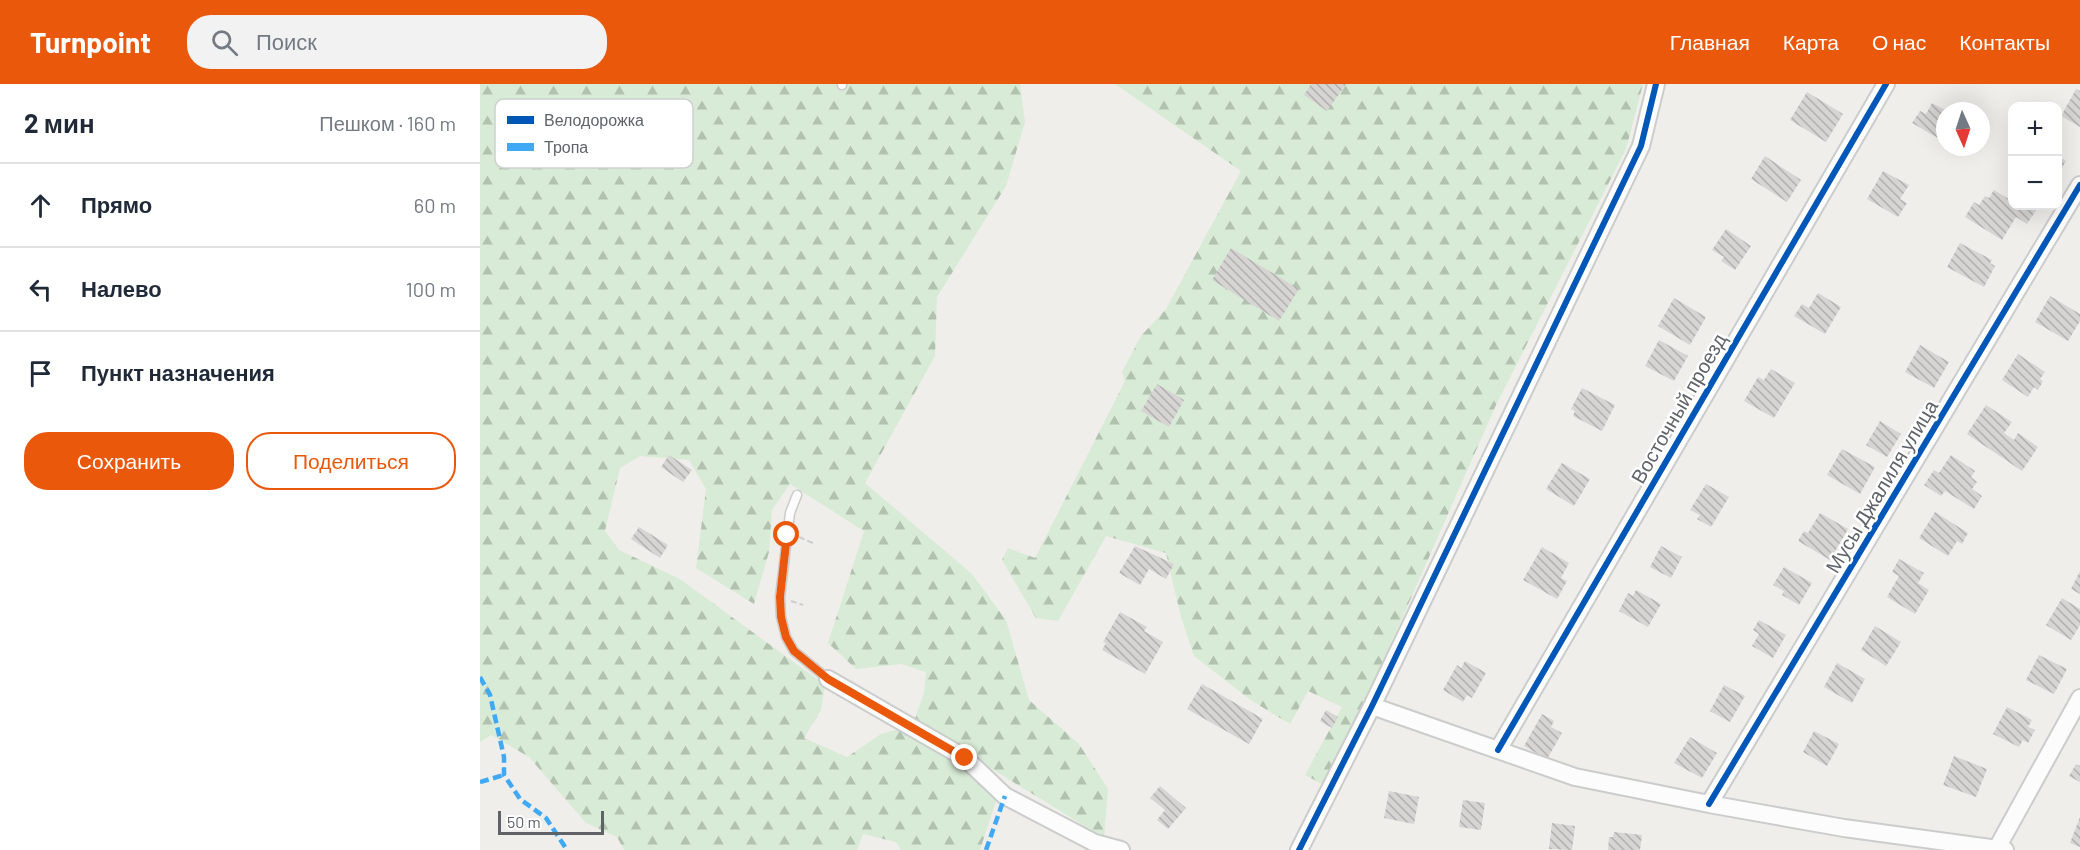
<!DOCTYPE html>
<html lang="ru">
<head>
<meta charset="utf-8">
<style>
	body { margin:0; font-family:Barlow,sans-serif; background:#f2f2f3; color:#1f2937 }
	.controls { position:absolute; right:18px; top:18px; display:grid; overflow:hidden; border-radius:12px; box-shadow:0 6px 24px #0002 }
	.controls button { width:54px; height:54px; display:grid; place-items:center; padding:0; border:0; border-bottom:2px solid #e0e1e3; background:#fff; color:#1f2937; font:30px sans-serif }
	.compass { position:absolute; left:1456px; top:18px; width:54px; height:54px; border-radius:50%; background:#fff; box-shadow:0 6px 24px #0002; rotate:177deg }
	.scale { position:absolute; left:18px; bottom:15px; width:106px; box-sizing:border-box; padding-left:6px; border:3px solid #5f6368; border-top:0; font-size:16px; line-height:21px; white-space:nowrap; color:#5f6368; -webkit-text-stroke:4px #fff; paint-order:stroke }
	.stop { position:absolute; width:18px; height:18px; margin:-14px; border:4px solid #ea580c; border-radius:50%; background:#fff }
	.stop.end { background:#ea580c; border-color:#fff; box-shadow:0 2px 6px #0008 }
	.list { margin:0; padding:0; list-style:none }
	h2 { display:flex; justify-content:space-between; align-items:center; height:78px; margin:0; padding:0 24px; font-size:26px }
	h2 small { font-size:20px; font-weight:400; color:#747a83 }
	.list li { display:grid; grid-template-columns:39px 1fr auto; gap:18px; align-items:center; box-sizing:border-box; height:84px; padding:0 24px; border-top:2px solid #e0e1e3 }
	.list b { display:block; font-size:22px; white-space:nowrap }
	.list em { font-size:20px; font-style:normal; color:#747a83 }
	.actions { display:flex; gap:12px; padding:18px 24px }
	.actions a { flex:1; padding:14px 0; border:2px solid #ea580c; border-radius:24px; text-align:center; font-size:21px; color:#ea580c }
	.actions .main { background:#ea580c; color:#fff }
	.icon { flex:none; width:33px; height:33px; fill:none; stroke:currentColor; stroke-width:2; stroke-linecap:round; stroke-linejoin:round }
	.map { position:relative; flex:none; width:1600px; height:766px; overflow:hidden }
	header { display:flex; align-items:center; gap:36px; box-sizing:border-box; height:84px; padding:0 30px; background:#ea580c; color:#fff }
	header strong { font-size:28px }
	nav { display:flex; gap:33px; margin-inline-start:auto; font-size:21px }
	.search { width:420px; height:54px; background:#f2f2f3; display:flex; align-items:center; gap:15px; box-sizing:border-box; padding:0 21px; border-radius:24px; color:#747a83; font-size:22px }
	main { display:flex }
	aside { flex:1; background:#fff }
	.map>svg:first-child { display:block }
	.forest { fill:url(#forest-firs) }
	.building { fill:url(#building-back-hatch) }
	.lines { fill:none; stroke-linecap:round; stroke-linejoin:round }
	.lane-casing { stroke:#cbcccc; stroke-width:11 }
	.street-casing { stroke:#cbcccc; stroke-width:20 }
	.path { stroke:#cacfcc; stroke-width:2; stroke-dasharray:6 3; stroke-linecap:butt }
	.lane { stroke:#fdfcfc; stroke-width:8 }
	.street { stroke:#fdfcfc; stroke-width:16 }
	.quiet { stroke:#3fa9f5; stroke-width:4.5; stroke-dasharray:9 4.5; stroke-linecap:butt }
	.cycleway-casing { stroke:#fff; stroke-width:10 }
	.cycleway { stroke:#0057b8; stroke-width:6 }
	.route { stroke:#ea580c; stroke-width:8 }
	.labels { text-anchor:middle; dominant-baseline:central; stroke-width:5; stroke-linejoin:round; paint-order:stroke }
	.street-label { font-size:20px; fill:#5f6368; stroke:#fff }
	.key { fill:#fff; stroke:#cfd0d2; stroke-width:1.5 }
	.key-label { font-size:16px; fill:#5f6368 }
</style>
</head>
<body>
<header>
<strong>Turnpoint</strong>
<div class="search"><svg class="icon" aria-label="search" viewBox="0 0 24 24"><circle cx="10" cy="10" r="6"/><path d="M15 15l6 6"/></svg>Поиск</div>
<nav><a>Главная</a><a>Карта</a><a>О нас</a><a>Контакты</a></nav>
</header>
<main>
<aside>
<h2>2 мин<small>Пешком · 160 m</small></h2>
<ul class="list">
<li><svg class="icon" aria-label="ahead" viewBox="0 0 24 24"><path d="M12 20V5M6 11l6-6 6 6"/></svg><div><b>Прямо</b></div><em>60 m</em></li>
<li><svg class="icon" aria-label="left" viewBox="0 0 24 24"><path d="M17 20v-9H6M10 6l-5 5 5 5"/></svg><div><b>Налево</b></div><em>100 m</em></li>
<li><svg class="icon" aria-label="arrive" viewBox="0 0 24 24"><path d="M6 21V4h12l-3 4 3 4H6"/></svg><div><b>Пункт назначения</b></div></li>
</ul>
<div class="actions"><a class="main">Сохранить</a><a>Поделиться</a></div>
</aside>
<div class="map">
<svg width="1600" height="766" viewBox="0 0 1600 766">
	<defs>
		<pattern id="forest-firs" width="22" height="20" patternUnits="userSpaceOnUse" patternTransform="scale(1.5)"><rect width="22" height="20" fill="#d8ebd6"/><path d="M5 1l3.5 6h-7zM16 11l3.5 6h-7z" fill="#b2c2b1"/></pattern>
		<pattern id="building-back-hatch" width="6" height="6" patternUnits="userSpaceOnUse" patternTransform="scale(1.5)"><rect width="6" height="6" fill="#d6d5d3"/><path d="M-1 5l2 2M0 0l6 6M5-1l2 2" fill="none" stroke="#b1b0af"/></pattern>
	</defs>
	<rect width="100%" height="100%" fill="#efeeea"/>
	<path class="forest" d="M0,0H540L545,38L526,102L457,213L455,272L385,399L492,490L526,536L549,616L599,660L628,705L624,754L434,637L444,609L446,588L421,580L376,585L348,559L384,447L310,400L292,426L289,468L274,520L216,484L226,405L209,376L160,372L140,384L125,447L139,466L200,495L345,601L341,626L324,654L367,673L401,650L422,644L473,675L517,714L500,766H421L416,758L383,750L377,766H144L137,753L106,739L49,673L11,651L0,658Z
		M635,0H1163L1146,65L1016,321L887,614L844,701L825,691L862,623L828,607L810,640L772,617L714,572L701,533L686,469L626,452L578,537L556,534L522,476L528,464L555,474L645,297L642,288L661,252L686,225L761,87Z"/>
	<path class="building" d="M831,0H866L847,27L824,11Z
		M1596,5L1600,7V43L1581,32Z
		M1327,8L1363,30L1346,58L1310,36Z
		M1452,19L1465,26V53L1463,57L1432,39L1440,27L1446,30Z
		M1285,72L1321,96L1307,118L1271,95Z
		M1578,72L1586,77L1578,91Z
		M1403,87L1429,101L1420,115L1427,119L1418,133L1387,115Z
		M1514,106L1532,117V122H1559L1547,140L1536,133L1522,156L1485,133L1494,118L1499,121L1505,112L1509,114Z
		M1246,145L1271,162L1255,186L1241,177L1244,173L1232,166Z
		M1480,159L1512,176L1510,179L1515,182L1504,203L1467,183Z
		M751,164L819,205L799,237L732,196Z
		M1338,209L1361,223L1345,250L1314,232L1322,220L1329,224Z
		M1570,212L1600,230V237L1588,257L1555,238Z
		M1194,214L1226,233L1210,261L1178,242Z
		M1179,256L1208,272L1194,297L1165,282Z
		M1440,261L1469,278L1454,304L1425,288Z
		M1538,270L1565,288L1560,295L1563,297L1558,306L1554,303L1548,313L1522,296Z
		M1291,285L1315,299L1294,334L1264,317L1278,293L1284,296Z
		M677,300L704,316L689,343L661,327Z
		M1102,304L1135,321L1122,347L1093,332L1095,327L1091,325Z
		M1506,321L1532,338L1524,349L1534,356L1538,349L1558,363L1542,387L1487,350Z
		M1400,337L1421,350L1407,373L1386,361Z
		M1362,365L1395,383L1380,410L1347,391Z
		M189,371L212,386L203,398L181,383Z
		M1471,371L1495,387L1491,393L1497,398L1492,405L1502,412L1494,425L1465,407L1461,412L1444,401L1454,386L1459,389Z
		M1082,379L1110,395L1094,422L1066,405Z
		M1226,400L1249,413L1231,443L1217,435L1220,431L1210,426Z
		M1455,428L1488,449L1482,460L1477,457L1468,472L1439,454Z
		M1340,429L1368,445L1350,476L1318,457L1324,447L1328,449Z
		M159,443L188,461L180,474L151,455Z
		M655,462L694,480L686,495L669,485L660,501L639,489Z
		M1181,462L1202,473L1191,494L1170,483Z
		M1062,463L1089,479L1081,494L1087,497L1077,515L1043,496Z
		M1419,475L1444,489L1438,499L1449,506L1435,530L1407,513L1419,492L1412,488Z
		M1304,483L1332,499L1319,521L1302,511L1304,507L1293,501Z
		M1600,487V510L1591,505Z
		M1156,506L1181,520L1168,543L1139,527L1148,509L1153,512Z
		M1582,514L1600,525V541L1591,556L1566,541Z
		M640,528L667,543L664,547L683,558L665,590L622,566L626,559L623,558Z
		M1279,536L1306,551L1293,574L1272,562L1279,550L1273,546Z
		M1395,542L1421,558L1406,582L1381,566Z
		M1559,571L1587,585L1574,610L1546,596Z
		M985,577L1006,589L992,614L987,611L983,618L963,606L977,581L981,584Z
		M1357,579L1385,595L1372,619L1344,603Z
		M722,600L783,635L769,660L707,625Z
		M1244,601L1265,612L1250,638L1230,627Z
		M1527,623L1552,636L1548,643L1555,646L1548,659L1543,656L1539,663L1513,650Z
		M846,626L858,633L852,644L840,637Z
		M1062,630L1074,637L1071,643L1082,649L1067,675L1044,662Z
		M1334,647L1359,660L1347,682L1323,668Z
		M1210,653L1237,669L1222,694L1194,679Z
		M1474,672L1507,685L1496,713L1463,701Z
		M1596,680L1600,682V698L1589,692Z
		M680,702L706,724L688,745L677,736L685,726L670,714Z
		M909,707L939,713L934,740L904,734Z
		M983,716L1005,719L1001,746L979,743Z
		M1600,733V763L1590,759Z
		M1072,739L1095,742L1092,766L1069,765Z
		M1134,748L1162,751L1160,766H1128L1129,753H1133Z"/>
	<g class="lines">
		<defs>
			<path id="lane" d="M362,0V1
				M317,411L310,429L300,513L301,533L306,553L314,567L348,595"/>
			<path id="street" d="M348,595L485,674L525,712L615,759L641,766
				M892,622L1095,693L1229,720L1364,744L1525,766
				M1018,666L1406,0
				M1229,720L1600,101
				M1517,764L1600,614
				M819,766L892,622L1161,62L1176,0"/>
		</defs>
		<use href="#lane" class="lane-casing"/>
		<use href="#street" class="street-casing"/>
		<path class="path" d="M319,453L335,460
			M311,517L323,521"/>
		<use href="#lane" class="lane"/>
		<use href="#street" class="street"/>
		<path class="quiet" d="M0,593L10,611L24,673V691L40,715L66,734L87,766
			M0,698L24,691
			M506,766L525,712"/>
		<defs>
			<path id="cycleway" d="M1018,666L1406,0
				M1229,720L1600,101
				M819,766L892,622L1161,62L1176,0"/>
		</defs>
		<use href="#cycleway" class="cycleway-casing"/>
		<use href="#cycleway" class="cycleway"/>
	</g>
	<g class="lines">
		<path class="route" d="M307,451L300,513L301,533L306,553L314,567L348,595L485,674"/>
	</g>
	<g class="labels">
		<g class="street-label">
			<text transform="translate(1198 324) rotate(-60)">Восточный проезд</text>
			<text transform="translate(1401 402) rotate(-59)">Мусы Джалиля улица</text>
		</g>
	</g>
	<rect x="15" y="15" width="198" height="69" rx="9" class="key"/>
	<rect x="27" y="32" width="27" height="8" fill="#0057b8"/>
	<rect x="27" y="59" width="27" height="8" fill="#3fa9f5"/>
	<g class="key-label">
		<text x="64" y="42">Велодорожка</text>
		<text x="64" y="69">Тропа</text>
	</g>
</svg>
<div class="controls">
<button>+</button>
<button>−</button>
</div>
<svg class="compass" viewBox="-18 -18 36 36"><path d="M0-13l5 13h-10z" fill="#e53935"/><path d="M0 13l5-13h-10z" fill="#747a83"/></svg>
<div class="scale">50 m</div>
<div class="stop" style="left:307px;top:451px"></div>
<div class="stop end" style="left:485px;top:674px"></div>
</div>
</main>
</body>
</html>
